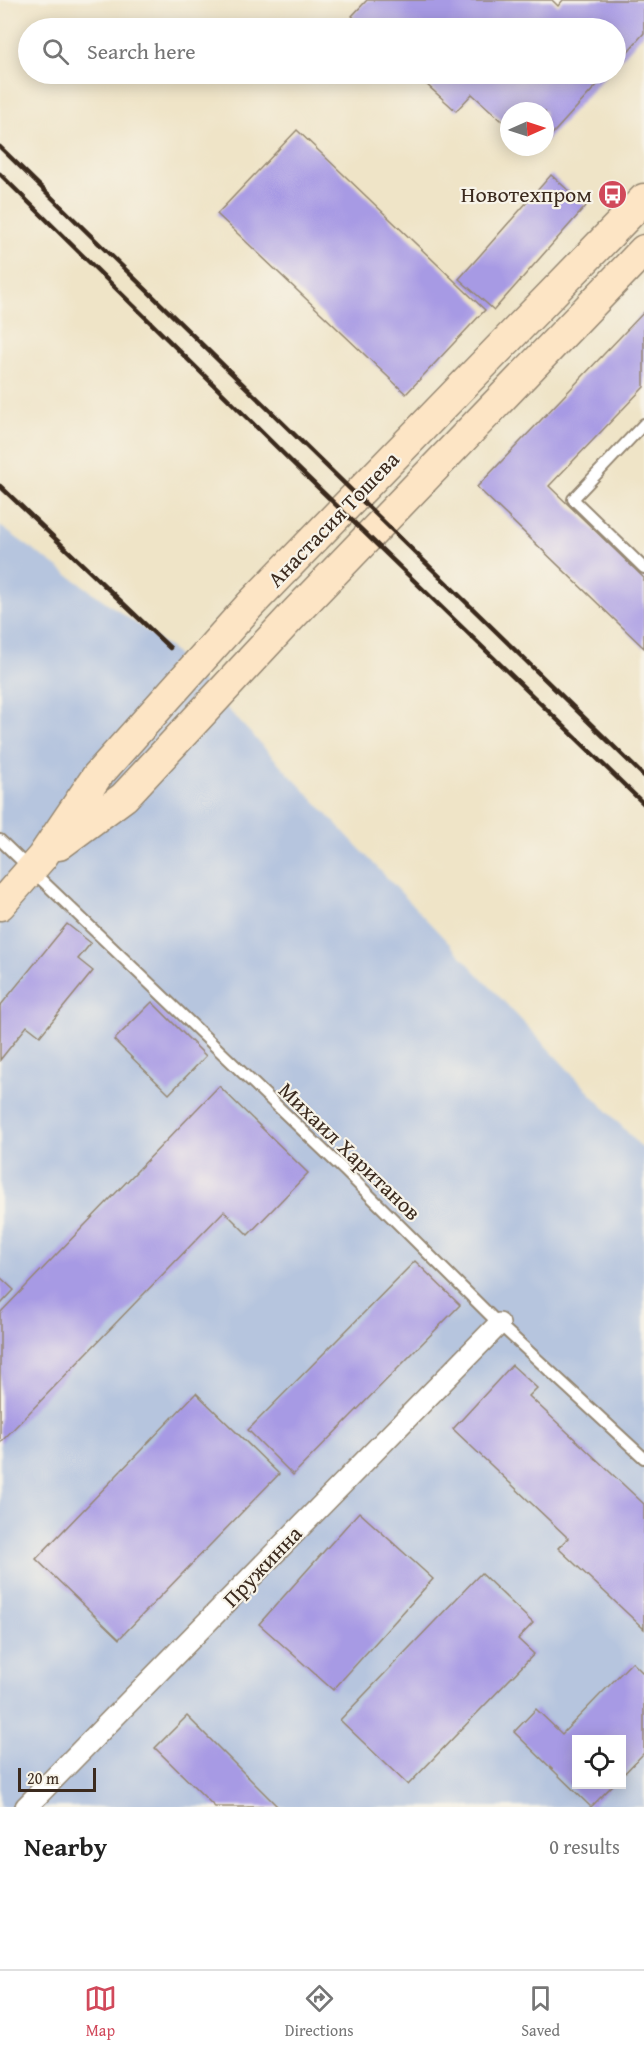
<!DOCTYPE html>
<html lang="en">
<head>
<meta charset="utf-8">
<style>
	body { margin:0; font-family:"Gentium Book Plus",serif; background:#f2f2f2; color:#222 }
	.controls { position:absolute; right:18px; bottom:18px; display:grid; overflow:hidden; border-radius:0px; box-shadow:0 3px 15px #0003 }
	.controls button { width:54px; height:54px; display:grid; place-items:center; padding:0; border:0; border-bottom:2px solid #e0e0e0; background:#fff; color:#222; font:30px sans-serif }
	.compass { position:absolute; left:500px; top:102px; width:54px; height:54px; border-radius:50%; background:#fff; box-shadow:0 3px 15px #0003; rotate:87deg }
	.scale { position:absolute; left:18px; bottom:15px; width:78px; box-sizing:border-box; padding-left:6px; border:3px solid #3b2a1e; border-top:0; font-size:16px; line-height:21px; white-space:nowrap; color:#3b2a1e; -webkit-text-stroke:4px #f7f3e8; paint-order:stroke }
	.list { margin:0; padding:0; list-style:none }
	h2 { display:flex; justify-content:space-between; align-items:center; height:78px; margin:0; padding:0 24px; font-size:26px }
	h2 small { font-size:20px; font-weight:400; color:#767676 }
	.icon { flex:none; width:33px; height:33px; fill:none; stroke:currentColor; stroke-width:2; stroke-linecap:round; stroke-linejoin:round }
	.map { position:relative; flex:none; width:644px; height:1807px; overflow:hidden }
	.search { position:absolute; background:#fff; box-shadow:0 3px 15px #0003; left:18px; right:18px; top:18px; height:66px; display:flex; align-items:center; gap:15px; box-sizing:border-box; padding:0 21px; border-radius:33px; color:#767676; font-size:22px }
	.sheet { height:162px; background:#fff }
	nav { display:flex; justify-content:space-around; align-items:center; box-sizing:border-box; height:84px; border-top:2px solid #e0e0e0; background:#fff; font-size:16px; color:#767676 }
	nav a { display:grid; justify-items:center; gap:3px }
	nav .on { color:#d1495b }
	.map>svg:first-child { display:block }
	.industrial { fill:#b6c5de; fill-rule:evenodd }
	.building { fill:#a79ae4 }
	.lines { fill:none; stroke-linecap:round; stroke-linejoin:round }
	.lane-casing { stroke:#958772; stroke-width:14 }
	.street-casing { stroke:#958772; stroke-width:24 }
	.secondary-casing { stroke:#958772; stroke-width:33 }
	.lane { stroke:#fff; stroke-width:10 }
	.street { stroke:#fff; stroke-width:21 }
	.secondary { stroke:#fde5c5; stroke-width:30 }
	.rail { stroke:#3b2a1e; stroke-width:4.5 }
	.labels { text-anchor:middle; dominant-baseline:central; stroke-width:4.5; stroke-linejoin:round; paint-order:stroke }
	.poi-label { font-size:22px; fill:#3b2a1e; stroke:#f7f3e8; text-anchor:end }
	.street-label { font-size:22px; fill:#3b2a1e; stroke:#f7f3e8 }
</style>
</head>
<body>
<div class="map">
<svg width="644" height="1807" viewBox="0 0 644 1807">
	<rect width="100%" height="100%" fill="#f7f3e8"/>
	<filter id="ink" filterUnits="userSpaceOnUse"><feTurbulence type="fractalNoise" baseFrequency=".0167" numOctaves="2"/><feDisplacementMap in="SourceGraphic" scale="12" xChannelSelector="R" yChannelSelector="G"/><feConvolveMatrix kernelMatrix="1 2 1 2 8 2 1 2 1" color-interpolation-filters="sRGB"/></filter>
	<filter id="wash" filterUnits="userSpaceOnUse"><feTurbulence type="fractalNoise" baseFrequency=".008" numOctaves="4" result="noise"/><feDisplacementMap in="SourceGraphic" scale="24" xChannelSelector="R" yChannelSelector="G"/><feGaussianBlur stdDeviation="1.35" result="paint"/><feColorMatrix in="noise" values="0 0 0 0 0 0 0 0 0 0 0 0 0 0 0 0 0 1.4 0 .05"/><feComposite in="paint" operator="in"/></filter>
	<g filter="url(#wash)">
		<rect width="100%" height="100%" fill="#efe4c7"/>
		<path class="industrial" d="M0,526L170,648L644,1150V1807H0ZM576,1740H622V1784H576Z"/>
		<g id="blocks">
			<path class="building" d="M367,0H552L558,6L563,0H644V33L616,65V28H366L352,16Z
				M415,74H607L545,142V111H509V127L472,94L456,111Z
				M297,130L485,310L406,394L217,214Z
				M551,175L586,206L494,310L459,279Z
				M644,312V387L549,486L644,578V648L477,487Z
				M67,924L91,943L78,959L93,971L40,1036L27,1026L0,1060V1006Z
				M152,1002L206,1056L169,1094L114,1040Z
				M219,1086L308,1173L248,1235L224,1211L0,1443V1313Z
				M415,1261L460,1305L293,1475L248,1430Z
				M0,1277L14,1290L0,1305Z
				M512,1365L537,1388L529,1396L644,1504V1629L558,1548L568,1538L453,1429Z
				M196,1393L279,1474L119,1639L36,1559Z
				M359,1512L433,1579L333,1690L259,1624Z
				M481,1573L533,1623L518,1639L534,1654L408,1785L340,1720Z
				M632,1662L644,1674V1753L622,1776V1740H576V1784H614L591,1807L514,1732L536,1709L562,1734Z
				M187,1716L278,1807H215L155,1748Z"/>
		</g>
	</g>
	<g filter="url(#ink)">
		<use href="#blocks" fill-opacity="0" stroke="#958772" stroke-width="1.5"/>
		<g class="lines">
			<defs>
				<path id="lane" d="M644,424L573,499L644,568
					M0,840L345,1171L499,1324L644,1458"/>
				<path id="street" d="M26,1807L499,1324"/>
				<path id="secondary" d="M59,845L124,797L293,615L644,250
					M0,905L42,857L97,776L250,605L644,199"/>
			</defs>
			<use href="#lane" class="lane-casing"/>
			<use href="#street" class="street-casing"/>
			<use href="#secondary" class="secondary-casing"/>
			<use href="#lane" class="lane"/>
			<use href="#street" class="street"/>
			<use href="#secondary" class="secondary"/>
			<path class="rail" d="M0,147L644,776
				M0,174L298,468L644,804
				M0,486L170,648"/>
		</g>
	</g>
	<defs>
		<symbol id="bus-disc" viewBox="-11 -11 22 22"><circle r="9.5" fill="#d1495b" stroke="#f7f3e8"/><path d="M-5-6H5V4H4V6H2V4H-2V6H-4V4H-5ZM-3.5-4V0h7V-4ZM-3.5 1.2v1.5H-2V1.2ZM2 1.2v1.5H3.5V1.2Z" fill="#fff"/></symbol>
	</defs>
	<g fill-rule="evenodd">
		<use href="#bus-disc" x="596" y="178" width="33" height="33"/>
	</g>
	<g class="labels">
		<g class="poi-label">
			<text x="592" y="194">Новотехпром</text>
		</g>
		<g class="street-label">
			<text transform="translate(333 519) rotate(-46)">Анастасия Тошева</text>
			<text transform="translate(350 1151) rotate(44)">Михаил Хаританов</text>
			<text transform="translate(262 1566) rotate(-46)">Пружинна</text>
		</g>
	</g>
</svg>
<div class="controls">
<button><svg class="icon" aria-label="locate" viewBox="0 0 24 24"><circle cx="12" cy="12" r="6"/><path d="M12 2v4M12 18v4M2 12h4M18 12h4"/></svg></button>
</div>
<svg class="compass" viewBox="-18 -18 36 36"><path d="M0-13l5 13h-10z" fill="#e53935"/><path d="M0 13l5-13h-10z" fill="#767676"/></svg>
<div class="scale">20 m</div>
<div class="search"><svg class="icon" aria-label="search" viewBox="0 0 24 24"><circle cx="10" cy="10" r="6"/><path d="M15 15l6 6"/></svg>Search here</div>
</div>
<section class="sheet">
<h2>Nearby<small>0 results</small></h2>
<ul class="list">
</ul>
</section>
<nav>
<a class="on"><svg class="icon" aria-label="map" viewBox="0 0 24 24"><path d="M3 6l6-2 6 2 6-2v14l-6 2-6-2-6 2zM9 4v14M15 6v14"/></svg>Map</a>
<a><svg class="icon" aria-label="directions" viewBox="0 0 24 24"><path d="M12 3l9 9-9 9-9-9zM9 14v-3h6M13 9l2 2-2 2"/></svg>Directions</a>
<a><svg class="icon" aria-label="saved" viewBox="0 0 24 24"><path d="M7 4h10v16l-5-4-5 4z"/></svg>Saved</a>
</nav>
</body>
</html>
